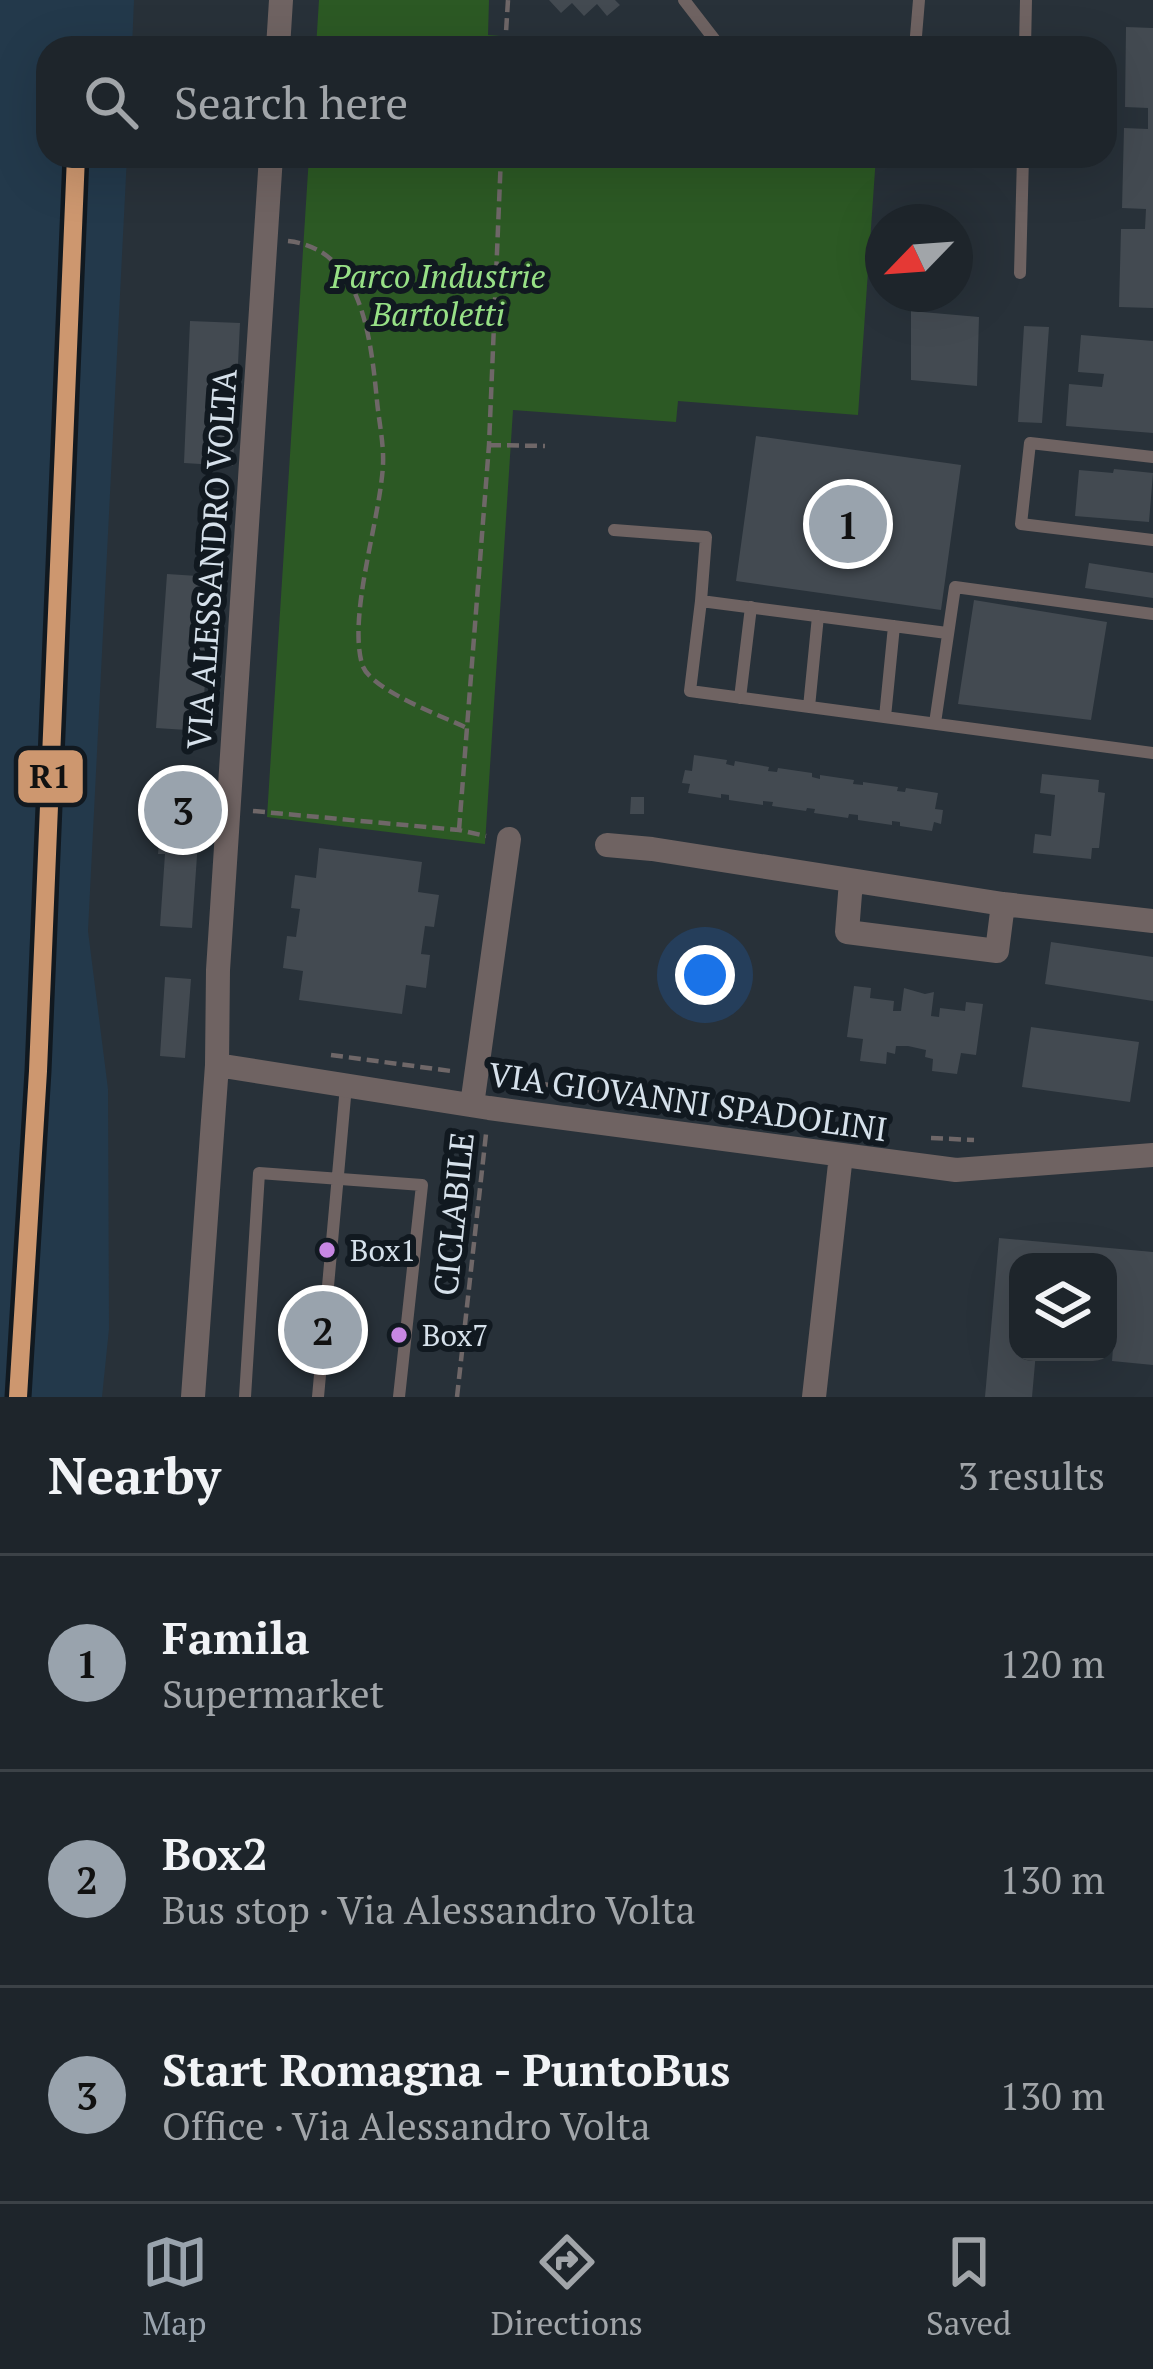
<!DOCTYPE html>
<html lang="en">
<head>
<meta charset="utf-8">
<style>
	body { margin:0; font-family:"PT Serif",serif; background:#2b3137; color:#f1f3f6 }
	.controls { position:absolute; right:36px; bottom:36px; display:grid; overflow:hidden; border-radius:24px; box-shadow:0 12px 48px #0002 }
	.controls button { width:108px; height:108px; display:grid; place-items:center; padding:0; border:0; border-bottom:3px solid #3c4247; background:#1e252b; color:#f1f3f6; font:60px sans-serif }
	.compass { position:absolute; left:865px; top:204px; width:108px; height:108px; border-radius:50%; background:#1e252b; box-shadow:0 12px 48px #0002; rotate:245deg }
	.you { position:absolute; left:705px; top:975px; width:42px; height:42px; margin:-30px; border:9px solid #fff; border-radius:50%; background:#1a73e8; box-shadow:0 0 0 18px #1a73e833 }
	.badge { display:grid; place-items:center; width:78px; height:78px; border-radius:50%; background:#99a3ad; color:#111; font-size:39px; font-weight:700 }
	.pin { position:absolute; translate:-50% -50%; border:6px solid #fff; box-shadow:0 3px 12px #0006 }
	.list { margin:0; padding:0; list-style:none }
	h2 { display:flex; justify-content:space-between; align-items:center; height:156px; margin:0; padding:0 48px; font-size:51px }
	h2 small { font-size:39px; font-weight:400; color:#a1a5a9 }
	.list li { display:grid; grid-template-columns:78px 1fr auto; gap:36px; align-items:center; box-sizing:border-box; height:216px; padding:0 48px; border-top:3px solid #3c4247 }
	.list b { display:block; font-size:45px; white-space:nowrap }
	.list p { margin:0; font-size:39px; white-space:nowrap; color:#a1a5a9 }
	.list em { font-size:39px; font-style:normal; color:#a1a5a9 }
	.icon { flex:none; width:66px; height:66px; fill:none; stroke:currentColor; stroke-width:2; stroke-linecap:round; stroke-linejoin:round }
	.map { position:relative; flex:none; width:1153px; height:1397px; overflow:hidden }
	.search { position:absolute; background:#1e252b; box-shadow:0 12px 48px #0002; left:36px; right:36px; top:36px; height:132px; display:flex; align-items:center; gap:30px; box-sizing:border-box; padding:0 42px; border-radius:36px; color:#a1a5a9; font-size:45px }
	.sheet { height:804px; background:#1e252b }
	nav { display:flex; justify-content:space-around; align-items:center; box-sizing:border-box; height:168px; border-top:3px solid #3c4247; background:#1e252b; font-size:33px; color:#a1a5a9 }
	nav a { display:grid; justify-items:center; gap:6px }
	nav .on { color:#99a3ad }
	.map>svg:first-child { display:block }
	.built { fill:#23394b }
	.green { fill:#2c5924 }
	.building { fill:#434a51 }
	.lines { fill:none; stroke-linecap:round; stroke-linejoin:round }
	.path { stroke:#6f6768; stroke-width:4.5; stroke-dasharray:12 6; stroke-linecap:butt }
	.service { stroke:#6f6362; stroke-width:12 }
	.minor { stroke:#6f6362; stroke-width:24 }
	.rail-1-casing { stroke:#111920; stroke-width:27 }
	.rail-1 { stroke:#cd976f; stroke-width:18 }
	.bus-dot { fill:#c787e3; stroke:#111920; stroke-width:4.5 }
	.labels { text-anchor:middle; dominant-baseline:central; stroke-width:12; stroke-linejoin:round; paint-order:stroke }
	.bus-label { font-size:30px; fill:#d6e1eb; stroke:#111920; text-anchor:start }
	.park-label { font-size:33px; font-style:italic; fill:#97e086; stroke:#111920 }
	.street-label { font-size:33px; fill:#d6e1eb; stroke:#111920 }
	.line-badge { stroke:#111920; stroke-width:4.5 }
	.pale-badge-label { font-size:33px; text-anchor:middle; font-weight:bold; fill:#111 }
</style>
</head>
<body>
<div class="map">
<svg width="1153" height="1397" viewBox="0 0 1153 1397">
	<rect width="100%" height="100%" fill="#283139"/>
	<path class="built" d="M0,0H134L132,48H48V156H127L88,931L108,1089L109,1329L102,1397H0Z"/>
	<path class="green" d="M319,0H489L488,35L642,48H316Z
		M309,156H876L858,415L678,401L676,422L513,410L485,844L267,817Z"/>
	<path class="building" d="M549,0H615L620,5L607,16L597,4L584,16L572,3L561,13Z
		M1126,27L1153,28V308L1119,307L1121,229H1145L1146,209L1122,208L1124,128L1148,129V108L1125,107Z
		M911,311L979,317L977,386L911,380Z
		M190,321L240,323L233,466L184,463Z
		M1024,326L1049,327L1042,423L1018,422Z
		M1081,335L1153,341V433L1066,426L1069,384L1102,387L1104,374L1078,372Z
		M756,436L961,465L941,610L736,581Z
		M1114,469L1153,473L1149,522L1075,516L1079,470L1113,473Z
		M1089,563L1153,573V598L1085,588Z
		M167,574L213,577L215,611H210L204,696H209L208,710H204L202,731L156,728Z
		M974,600L1107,622L1091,720L958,704Z
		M694,755L727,760L726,764L734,766L735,761L769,767L768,771L777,772L778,768L812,773V777L820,779V775L854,780L853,784L863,785V782L898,787L897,791L905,792L906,788L938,793L935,809L943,810L941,824L934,822L932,831L900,826V822L892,821V825L858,820V815L849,814L848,818L814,813L815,809L807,808L806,811L772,806L773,802L763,801V805L729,800V795L721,794V798L688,793L690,784L682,783L685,770L692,771Z
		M1042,774L1099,780L1098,792L1105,793L1099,848H1092L1091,859L1033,853L1035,834L1051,836L1055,795L1040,793Z
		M631,797H644V814H630Z
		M162,809L200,812L192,928L160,926L165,854H158Z
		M319,848L422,862L418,892L439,895L434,927L425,926L421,954L430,955L426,988L406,985L402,1014L299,1000L303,971L283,968L287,936L296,937L300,909L291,908L295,875L316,878Z
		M1051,942L1153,957V1001L1045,984Z
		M165,977L191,979L185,1058L160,1056Z
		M854,986L871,988L870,998L894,1001L893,1011H901L904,988L925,994L934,992L931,1016L939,1017L940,1008L965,1011L966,1002L983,1004L976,1055L961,1053L957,1074L932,1071L933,1059L925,1057L926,1050L908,1046H896L895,1054L887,1052L886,1064L860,1061L863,1039L847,1037Z
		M1031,1027L1139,1042L1130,1102L1022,1087Z
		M999,1238L1153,1252V1365L1112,1361L1117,1298H1108V1262H1018V1352H1036L1032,1397H985Z"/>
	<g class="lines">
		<path class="path" d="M505,48L508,0
			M288,241C363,249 371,341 377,401C379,422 384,444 383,465C380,520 348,614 362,664C369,690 445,717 469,729
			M489,445L545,446
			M253,811L459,830L486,836
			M459,830L489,445L501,156
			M331,1055L451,1071
			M504,1078L682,1105
			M931,1138L974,1140
			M457,1397L486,1134"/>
		<path class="service" d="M684,0L721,48
			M915,48L919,0
			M1025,48L1026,0
			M1020,273L1023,156
			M1153,457L1030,443L1021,524L1153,540
			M614,530L706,537L701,601
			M947,633L701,601L690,691L1153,753
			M740,698L751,607
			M809,707L818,616
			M885,717L894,626
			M935,723L955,587L1153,614
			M245,1397L259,1173L422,1185L399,1397
			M318,1397L346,1086"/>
		<path class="minor" d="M278,48L281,0
			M607,845L652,849L1003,904L1153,921
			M851,881L847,932L997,951L1003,904
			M217,1065L489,1108L956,1170L1153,1155
			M472,1105L509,839
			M193,1397L217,1065L218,970L271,156
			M814,1397L841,1155"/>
		<defs>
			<path id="rail-1" d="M18,1397L38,1071L76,156"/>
		</defs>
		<use href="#rail-1" class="rail-1-casing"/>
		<use href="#rail-1" class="rail-1"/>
	</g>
	<g class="bus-dot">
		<circle cx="327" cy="1250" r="10"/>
		<circle cx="399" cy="1335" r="10"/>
	</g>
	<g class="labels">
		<g class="bus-label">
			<text x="350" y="1250">Box1</text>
			<text x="422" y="1335">Box7</text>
		</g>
		<g class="park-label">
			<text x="438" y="275">Parco Industrie<tspan x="438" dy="38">Bartoletti</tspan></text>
		</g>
		<g class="street-label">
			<text transform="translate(211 559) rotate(-86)">VIA ALESSANDRO VOLTA</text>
			<text transform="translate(688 1101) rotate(8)">VIA GIOVANNI SPADOLINI</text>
			<text transform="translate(453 1214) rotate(-84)">CICLABILE</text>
		</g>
	</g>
	<rect class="line-badge" x="16" y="748" width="69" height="57" rx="12" fill="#cd976f"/>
	<g class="pale-badge-label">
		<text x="50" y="788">R1</text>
	</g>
</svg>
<div class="controls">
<button><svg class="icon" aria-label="layers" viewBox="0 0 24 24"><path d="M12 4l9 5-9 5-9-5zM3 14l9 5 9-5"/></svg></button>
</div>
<svg class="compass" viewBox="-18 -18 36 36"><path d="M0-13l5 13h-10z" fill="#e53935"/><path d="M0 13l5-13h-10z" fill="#a1a5a9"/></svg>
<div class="you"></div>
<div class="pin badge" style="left:848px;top:524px">1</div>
<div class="pin badge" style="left:323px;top:1330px">2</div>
<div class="pin badge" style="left:183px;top:810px">3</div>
<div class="search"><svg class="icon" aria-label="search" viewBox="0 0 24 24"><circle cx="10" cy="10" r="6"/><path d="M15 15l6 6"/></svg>Search here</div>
</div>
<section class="sheet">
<h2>Nearby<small>3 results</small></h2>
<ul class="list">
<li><span class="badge">1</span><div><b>Famila</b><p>Supermarket</p></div><em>120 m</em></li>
<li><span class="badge">2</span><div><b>Box2</b><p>Bus stop · Via Alessandro Volta</p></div><em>130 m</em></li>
<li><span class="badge">3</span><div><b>Start Romagna - PuntoBus</b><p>Office · Via Alessandro Volta</p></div><em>130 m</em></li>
</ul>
</section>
<nav>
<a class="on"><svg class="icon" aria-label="map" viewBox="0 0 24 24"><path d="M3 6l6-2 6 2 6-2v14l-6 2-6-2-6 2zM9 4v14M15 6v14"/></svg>Map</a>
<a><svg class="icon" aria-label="directions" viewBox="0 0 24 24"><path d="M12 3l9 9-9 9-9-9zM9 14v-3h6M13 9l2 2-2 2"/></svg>Directions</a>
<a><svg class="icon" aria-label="saved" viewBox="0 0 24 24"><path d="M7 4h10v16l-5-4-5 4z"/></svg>Saved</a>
</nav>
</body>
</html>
